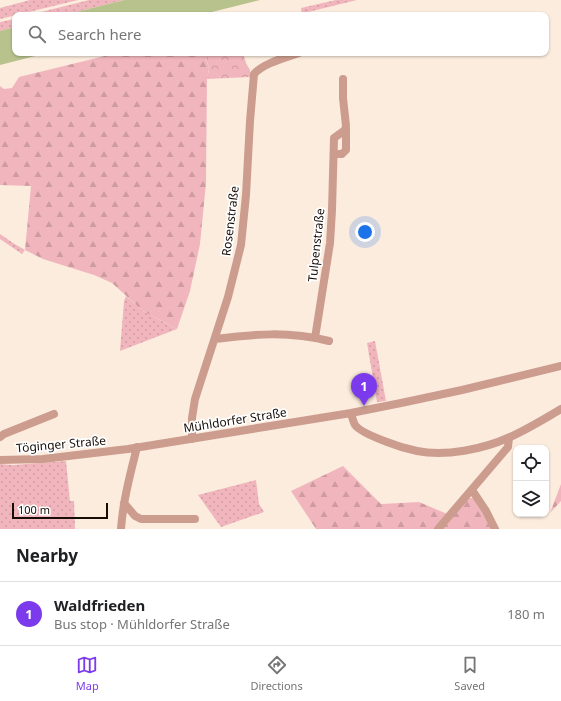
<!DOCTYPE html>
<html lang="en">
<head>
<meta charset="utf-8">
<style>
	body { margin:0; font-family:"Noto Sans",sans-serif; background:#f2f2f2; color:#202124 }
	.controls { position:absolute; right:12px; bottom:12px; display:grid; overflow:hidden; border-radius:8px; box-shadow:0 1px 3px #0004 }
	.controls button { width:36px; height:36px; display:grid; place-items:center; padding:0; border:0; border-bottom:1px solid #e0e0e0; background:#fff; color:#202124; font:20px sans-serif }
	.scale { position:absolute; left:12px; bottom:10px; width:96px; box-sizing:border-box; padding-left:4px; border:2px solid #160d06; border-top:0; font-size:11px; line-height:14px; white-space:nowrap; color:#160d06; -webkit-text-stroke:3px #fff; paint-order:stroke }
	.you { position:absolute; left:365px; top:232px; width:14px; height:14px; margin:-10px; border:3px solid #fff; border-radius:50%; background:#1a73e8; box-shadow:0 0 0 6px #1a73e833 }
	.badge { display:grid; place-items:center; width:26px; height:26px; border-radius:50%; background:#7c3aed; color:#fff; font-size:13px; font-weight:700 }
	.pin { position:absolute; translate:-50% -33px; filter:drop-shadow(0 1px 2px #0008) }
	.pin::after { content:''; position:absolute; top:21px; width:14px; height:12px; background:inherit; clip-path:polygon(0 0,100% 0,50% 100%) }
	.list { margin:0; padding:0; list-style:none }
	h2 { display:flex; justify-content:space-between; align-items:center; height:52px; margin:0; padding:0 16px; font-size:17px }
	h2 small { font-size:13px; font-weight:400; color:#757577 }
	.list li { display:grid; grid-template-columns:26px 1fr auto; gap:12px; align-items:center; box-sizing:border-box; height:64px; padding:0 16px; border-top:1px solid #e0e0e0 }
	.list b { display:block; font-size:15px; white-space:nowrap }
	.list p { margin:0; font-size:13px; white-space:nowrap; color:#757577 }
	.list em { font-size:13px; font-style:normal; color:#757577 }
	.icon { flex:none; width:22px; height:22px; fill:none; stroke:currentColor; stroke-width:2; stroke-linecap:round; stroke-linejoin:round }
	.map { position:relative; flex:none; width:561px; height:529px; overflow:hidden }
	.search { position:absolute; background:#fff; box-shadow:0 1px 3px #0004; left:12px; right:12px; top:12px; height:44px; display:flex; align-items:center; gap:10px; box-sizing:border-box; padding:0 14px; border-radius:8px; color:#757577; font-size:15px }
	.sheet { height:116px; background:#fff }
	nav { display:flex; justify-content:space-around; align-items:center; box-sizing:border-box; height:56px; border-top:1px solid #e0e0e0; background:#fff; font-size:11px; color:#757577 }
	nav a { display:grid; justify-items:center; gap:2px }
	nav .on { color:#7c3aed }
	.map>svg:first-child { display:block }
	.grass { fill:url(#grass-dots) }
	.forest { fill:url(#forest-firs) }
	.park { fill:url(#park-crowns) }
	.water { fill:#b8c28d }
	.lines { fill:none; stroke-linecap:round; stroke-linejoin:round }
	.minor { stroke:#cc9d8f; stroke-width:8 }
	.labels { text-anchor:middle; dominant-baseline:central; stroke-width:3.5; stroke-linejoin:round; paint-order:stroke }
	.street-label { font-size:12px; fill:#160d06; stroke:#fff }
</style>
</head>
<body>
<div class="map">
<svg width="561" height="529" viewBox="0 0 561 529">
	<defs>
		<pattern id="grass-dots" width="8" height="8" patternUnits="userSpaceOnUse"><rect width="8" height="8" fill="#f1b6bd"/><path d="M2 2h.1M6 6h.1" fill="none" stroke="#ce9ba1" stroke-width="1.8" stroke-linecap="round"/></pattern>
		<pattern id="forest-firs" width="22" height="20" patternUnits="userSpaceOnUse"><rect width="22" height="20" fill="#f1b6bd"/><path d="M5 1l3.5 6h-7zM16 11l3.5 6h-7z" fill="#ce9ba1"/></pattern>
		<pattern id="park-crowns" width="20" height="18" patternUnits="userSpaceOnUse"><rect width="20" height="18" fill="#f1b6bd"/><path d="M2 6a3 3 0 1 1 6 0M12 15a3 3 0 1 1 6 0" fill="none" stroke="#ce9ba1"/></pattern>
	</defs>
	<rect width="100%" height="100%" fill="#fcecde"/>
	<path class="grass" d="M30,0H78L0,19V8Z
		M89,0H124L64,15H29Z
		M336,0H357L304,13V15H302L301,8Z
		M15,19V27L0,31V22Z
		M0,234L13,243L25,250L22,254L0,239Z
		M126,296L143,311L177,329L120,351L124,301Z
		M375,341L386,401L377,402L367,343Z
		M66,461L70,501H74L75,529H0V464L13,465Z
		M256,480L259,504L264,512L221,527L198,495Z"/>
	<path class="forest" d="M117,53H205L209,69L207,79L206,183L200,244L190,291L177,329L143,311L112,283L94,275L43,259L25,250L31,186L0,185V86L4,89L12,88L19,77Z
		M343,466L381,504L419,502L452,516L469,498H474L493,529H316L291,491Z
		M561,484V501L550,513Z"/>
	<path class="park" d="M205,53H243L246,63L250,70V77L207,79L209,69Z"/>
	<path class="water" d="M124,0H260L200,15H64Z
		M15,27V53H47L0,65V31Z"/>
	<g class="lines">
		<path class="minor" d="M334,154H342L346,150V129
			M315,338L330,243L332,210L334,138L345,130L346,126L343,98V79
			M215,339C255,334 289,331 329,341
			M351,413C352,417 353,421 355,425C360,432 379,439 387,442C397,446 407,449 417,451C445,457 484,449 510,437C528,429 544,419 561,409
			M0,437L4,434L54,414
			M192,439V418L195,399L228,297L241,245L246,195L250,121L254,74C264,63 285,58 299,53
			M0,460L43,459L128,449L351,413L401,403L462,390L561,366
			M472,490L486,511L495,529
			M124,503L135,516L141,519H195
			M121,529C123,501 130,475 137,447
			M438,529L508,447L509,438"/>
	</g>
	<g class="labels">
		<g class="street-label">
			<text transform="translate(230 221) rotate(-83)">Rosenstraße</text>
			<text transform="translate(316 245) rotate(-84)">Tulpenstraße</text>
			<text transform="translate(235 420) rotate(-9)">Mühldorfer Straße</text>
			<text transform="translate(61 444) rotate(-5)">Töginger Straße</text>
		</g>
	</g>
</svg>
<div class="controls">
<button><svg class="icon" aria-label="locate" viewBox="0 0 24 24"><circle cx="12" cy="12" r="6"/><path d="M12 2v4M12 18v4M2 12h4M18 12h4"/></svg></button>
<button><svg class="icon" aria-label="layers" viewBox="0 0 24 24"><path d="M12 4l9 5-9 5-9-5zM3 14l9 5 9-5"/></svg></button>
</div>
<div class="scale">100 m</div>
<div class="you"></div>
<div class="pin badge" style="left:364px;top:406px">1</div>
<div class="search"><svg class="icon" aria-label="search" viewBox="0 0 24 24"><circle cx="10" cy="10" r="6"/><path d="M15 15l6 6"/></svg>Search here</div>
</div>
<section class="sheet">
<h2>Nearby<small></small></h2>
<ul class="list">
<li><span class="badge">1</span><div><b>Waldfrieden</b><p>Bus stop · Mühldorfer Straße</p></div><em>180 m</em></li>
</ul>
</section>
<nav>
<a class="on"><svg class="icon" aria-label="map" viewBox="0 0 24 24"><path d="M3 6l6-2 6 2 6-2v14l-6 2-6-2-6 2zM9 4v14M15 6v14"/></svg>Map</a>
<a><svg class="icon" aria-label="directions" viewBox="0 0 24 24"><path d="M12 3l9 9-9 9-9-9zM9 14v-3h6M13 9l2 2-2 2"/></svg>Directions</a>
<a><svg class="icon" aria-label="saved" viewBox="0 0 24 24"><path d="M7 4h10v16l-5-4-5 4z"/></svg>Saved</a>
</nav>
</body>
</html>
